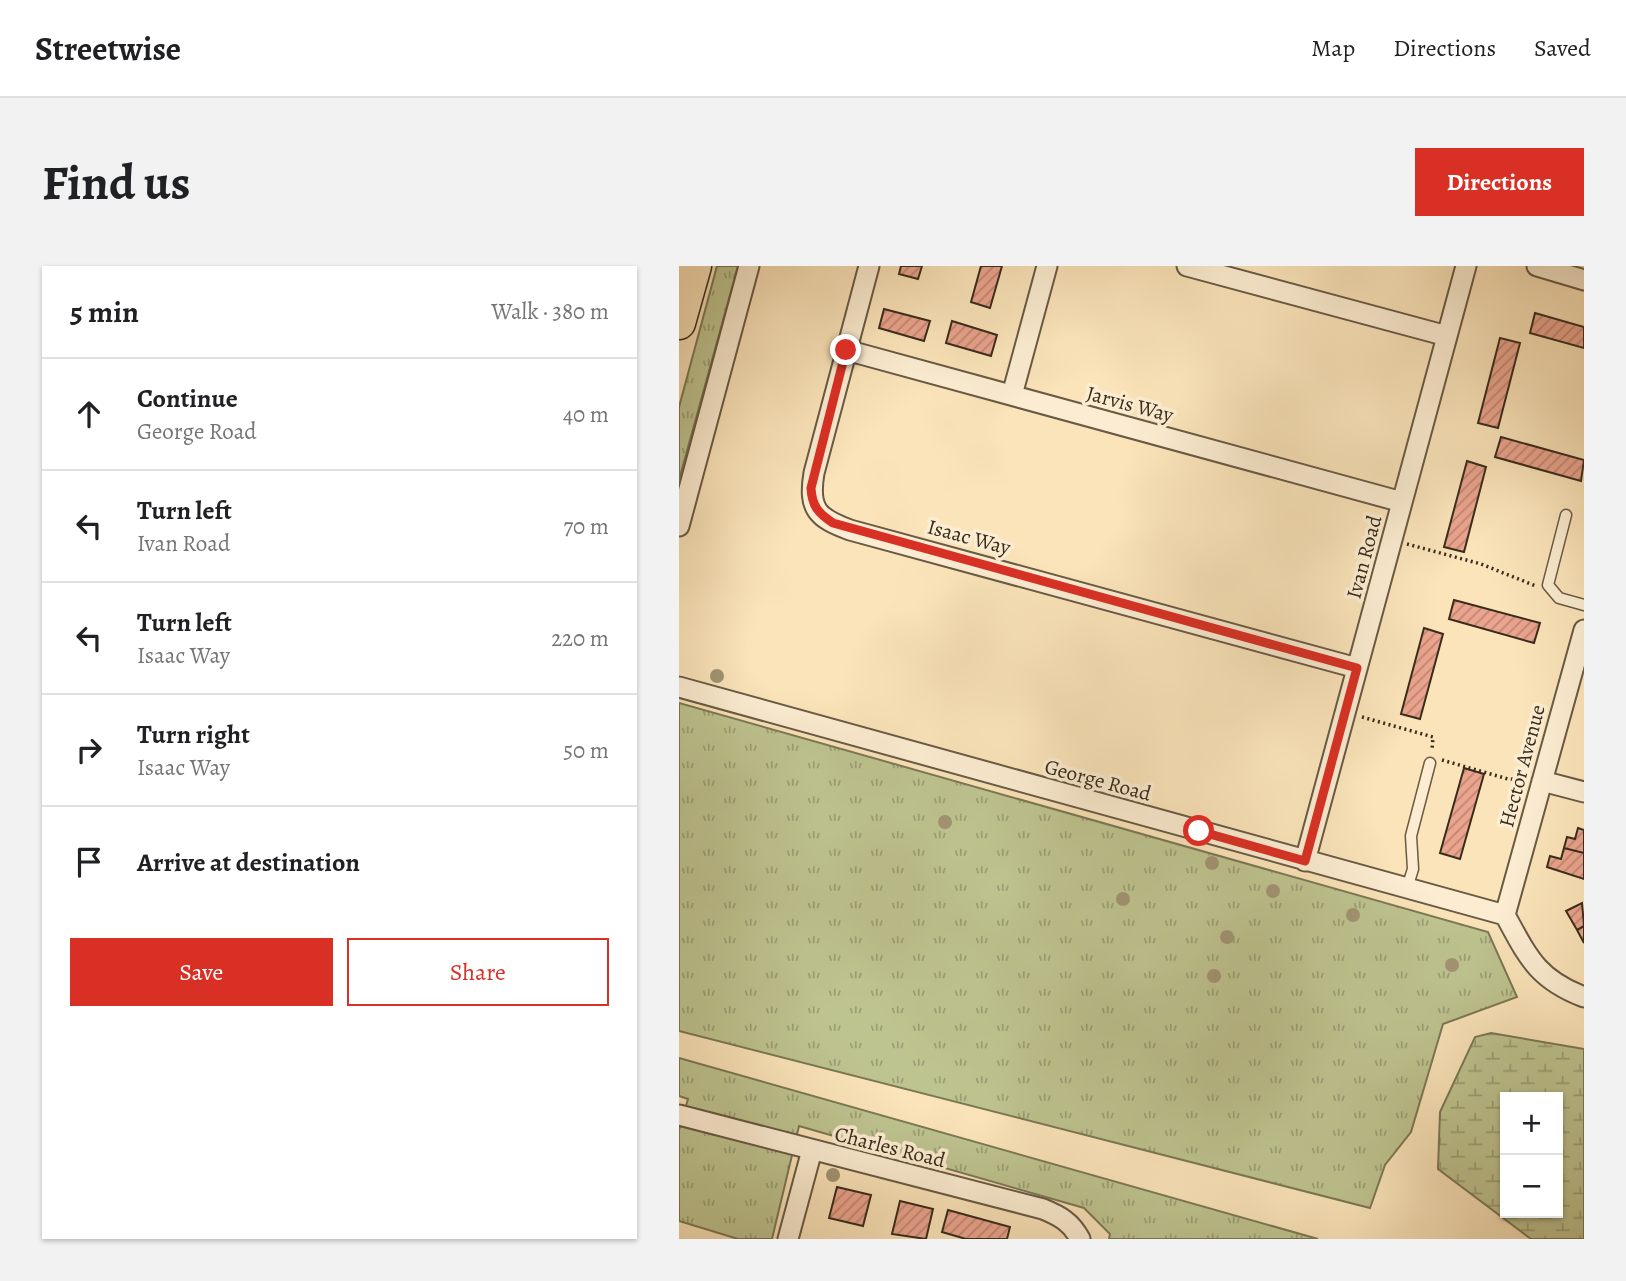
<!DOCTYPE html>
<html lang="en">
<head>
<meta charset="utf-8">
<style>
	body { margin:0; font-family:Alegreya,serif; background:#f2f2f2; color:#202124 }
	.controls { position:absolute; right:21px; bottom:21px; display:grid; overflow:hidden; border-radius:0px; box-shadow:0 2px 5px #0004 }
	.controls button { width:63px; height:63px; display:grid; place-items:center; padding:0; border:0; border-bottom:2px solid #e0e0e0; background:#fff; color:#202124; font:35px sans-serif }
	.stop { position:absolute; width:21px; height:21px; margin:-16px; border:5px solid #d93025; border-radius:50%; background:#fff }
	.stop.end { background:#d93025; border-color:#fff; box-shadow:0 2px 7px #0008 }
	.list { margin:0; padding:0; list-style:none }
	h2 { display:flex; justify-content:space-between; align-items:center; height:91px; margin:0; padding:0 28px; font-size:30px }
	h2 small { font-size:23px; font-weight:400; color:#757577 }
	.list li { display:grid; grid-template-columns:46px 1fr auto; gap:21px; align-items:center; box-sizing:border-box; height:112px; padding:0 28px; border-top:2px solid #e0e0e0 }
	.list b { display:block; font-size:26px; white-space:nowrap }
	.list p { margin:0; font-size:23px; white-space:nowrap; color:#757577 }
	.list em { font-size:23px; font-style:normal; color:#757577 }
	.actions { display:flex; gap:14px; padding:21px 28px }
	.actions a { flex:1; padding:16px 0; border:2px solid #d93025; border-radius:0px; text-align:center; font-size:24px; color:#d93025 }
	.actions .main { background:#d93025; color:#fff }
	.icon { flex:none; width:38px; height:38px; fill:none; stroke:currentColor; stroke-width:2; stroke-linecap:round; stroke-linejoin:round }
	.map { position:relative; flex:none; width:905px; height:973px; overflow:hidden; border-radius:0px }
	header { display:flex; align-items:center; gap:42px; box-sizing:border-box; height:98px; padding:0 35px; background:#fff; border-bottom:2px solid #e0e0e0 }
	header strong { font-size:33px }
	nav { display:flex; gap:38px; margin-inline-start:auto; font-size:24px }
	.intro { display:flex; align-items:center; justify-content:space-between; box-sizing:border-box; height:168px; padding:0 42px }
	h1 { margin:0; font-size:49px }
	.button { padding:18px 32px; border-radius:0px; background:#d93025; color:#fff; font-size:24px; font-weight:700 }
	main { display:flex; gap:42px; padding:0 42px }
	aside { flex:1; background:#fff; border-radius:0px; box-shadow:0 2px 5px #0004 }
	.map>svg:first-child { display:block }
	.grass { fill:url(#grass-tufts); stroke:#7b7856; stroke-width:2 }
	.wetland { fill:url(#wetland-marsh); stroke:#7b7856; stroke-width:2; fill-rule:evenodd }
	.building { fill:url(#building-hatch); stroke:#382c1c; stroke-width:2 }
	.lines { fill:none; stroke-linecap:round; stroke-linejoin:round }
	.lane-casing { stroke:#695a44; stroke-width:13 }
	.street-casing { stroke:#695a44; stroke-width:23 }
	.primary-casing { stroke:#382c1c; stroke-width:35 }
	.path { stroke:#382c1c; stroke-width:3.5; stroke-dasharray:2 3.5; stroke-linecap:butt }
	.lane { stroke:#fcedd2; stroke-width:10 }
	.street { stroke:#fcedd2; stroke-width:19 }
	.primary { stroke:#fbe4ba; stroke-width:32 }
	.tree { fill:#a29473 }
	.route { stroke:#d93025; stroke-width:9 }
	.labels { text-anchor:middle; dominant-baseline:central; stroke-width:7; stroke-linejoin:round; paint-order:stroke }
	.street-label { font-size:21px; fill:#382c1c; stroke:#fcedd2 }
</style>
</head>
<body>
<header>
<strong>Streetwise</strong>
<nav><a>Map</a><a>Directions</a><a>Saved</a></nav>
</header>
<div class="intro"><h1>Find us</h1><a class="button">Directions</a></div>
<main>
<aside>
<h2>5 min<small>Walk · 380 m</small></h2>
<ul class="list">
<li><svg class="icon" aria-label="ahead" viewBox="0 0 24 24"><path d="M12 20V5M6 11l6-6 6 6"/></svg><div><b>Continue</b><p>George Road</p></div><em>40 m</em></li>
<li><svg class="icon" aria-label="left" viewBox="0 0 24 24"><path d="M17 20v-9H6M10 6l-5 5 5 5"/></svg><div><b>Turn left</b><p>Ivan Road</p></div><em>70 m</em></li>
<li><svg class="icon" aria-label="left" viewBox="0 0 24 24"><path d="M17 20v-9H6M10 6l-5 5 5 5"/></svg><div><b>Turn left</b><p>Isaac Way</p></div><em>220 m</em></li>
<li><svg class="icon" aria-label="right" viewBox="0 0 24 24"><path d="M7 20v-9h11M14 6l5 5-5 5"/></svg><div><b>Turn right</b><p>Isaac Way</p></div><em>50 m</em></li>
<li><svg class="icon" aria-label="arrive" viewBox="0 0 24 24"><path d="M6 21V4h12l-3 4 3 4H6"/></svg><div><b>Arrive at destination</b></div></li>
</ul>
<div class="actions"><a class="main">Save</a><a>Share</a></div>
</aside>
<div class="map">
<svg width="905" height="973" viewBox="0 0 905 973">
	<defs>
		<pattern id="grass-tufts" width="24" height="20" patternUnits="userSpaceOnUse" patternTransform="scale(1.75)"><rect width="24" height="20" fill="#bec490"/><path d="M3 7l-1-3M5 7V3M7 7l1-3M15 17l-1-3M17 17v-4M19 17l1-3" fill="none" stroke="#9b9f75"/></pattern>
		<pattern id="wetland-marsh" width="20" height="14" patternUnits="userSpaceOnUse" patternTransform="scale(1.75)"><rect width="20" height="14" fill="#bec490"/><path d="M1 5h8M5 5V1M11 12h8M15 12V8" fill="none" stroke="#9b9f75"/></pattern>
		<pattern id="building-hatch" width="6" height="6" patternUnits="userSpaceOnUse" patternTransform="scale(1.75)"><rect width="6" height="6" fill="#eba48e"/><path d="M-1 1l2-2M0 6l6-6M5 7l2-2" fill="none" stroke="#bf8673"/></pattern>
	</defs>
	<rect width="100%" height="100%" fill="#fbe4ba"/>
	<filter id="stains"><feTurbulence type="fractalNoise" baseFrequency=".00286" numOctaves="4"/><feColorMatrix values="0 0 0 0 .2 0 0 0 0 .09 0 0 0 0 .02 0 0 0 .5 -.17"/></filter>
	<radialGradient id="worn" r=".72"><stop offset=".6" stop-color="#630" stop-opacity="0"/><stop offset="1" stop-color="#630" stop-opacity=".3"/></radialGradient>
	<path class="grass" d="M38,0H59L0,214V141Z
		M0,437L809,666L838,731L764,758L732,866L706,899L691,942L0,765Z
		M0,792L639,973H430L431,968L405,942L120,860L93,973H59L0,955V864L9,833L0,830Z"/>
	<path class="wetland" d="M812,767L905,783V973H852L759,903L761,846L796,771ZM826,831H879V947H826Z"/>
	<path class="building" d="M222,0H243L239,13L220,8Z
		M302,0H323L311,42L292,36Z
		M205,43L251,55L245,75L200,62Z
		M856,47L905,61V82L851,67Z
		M273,55L318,69L312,90L267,77Z
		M821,72L841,77L819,162L799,157Z
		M822,171L905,194L902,215L816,191Z
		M788,195L807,201L785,286L765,281Z
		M775,334L861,357L855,377L770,353Z
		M745,362L764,368L741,453L722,448Z
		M785,502L805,508L781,593L761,587Z
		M899,562L905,564V587L885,582L888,571L896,573Z
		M885,582L905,587V613L868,601L871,590L882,593Z
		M903,637L905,660L898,664L887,645Z
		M905,660V677L898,664Z
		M158,921L192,929L184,960L150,952Z
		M221,935L254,943L247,973L213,968Z
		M269,944L331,961L328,973H287L263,966Z"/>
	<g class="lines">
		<defs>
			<path id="lane" d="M887,249L869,319L880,332L905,339
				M728,622L734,603L732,570L751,497"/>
			<path id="street" d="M190,0L135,207C129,243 138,252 171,264L678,402
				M508,0L768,70
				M858,0L905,14
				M167,84L723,236
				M333,129L368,0
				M0,260L70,0
				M0,421L826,649
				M863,515L905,526
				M626,595L787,0
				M826,649L905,364
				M826,649C849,691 858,713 905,731
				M0,849L364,943C381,950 392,956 401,973
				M109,973L133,884"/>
			<path id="primary" d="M0,57L16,0"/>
		</defs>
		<use href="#lane" class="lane-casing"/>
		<use href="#street" class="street-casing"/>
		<use href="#primary" class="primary-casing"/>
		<path class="path" d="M728,278L802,298L857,320
			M683,451L754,471L753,484
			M763,494L829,513L847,514"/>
		<use href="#lane" class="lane"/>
		<use href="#street" class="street"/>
		<use href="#primary" class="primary"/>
	</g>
	<g class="tree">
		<circle cx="38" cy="410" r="7"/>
		<circle cx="266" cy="556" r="7"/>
		<circle cx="533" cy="597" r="7"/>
		<circle cx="594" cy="625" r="7"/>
		<circle cx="444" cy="633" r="7"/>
		<circle cx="674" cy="649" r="7"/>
		<circle cx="548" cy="671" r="7"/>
		<circle cx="773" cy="699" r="7"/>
		<circle cx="535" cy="710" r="7"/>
		<circle cx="154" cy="909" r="7"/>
	</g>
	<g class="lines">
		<path class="route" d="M167,84L132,222C133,240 139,247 154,257L678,402L626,595L520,565"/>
	</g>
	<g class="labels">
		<g class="street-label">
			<text transform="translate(451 138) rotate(15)">Jarvis Way</text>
			<text transform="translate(290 271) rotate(15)">Isaac Way</text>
			<text transform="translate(685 291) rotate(-75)">Ivan Road</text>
			<text transform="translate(843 500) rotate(-75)">Hector Avenue</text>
			<text transform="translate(419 514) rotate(15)">George Road</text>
			<text transform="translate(211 881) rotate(14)">Charles Road</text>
		</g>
	</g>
	<rect width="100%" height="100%" filter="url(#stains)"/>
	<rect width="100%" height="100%" fill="url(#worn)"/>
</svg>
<div class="controls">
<button>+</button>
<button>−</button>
</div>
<div class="stop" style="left:520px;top:565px"></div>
<div class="stop end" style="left:167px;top:84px"></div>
</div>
</main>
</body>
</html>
